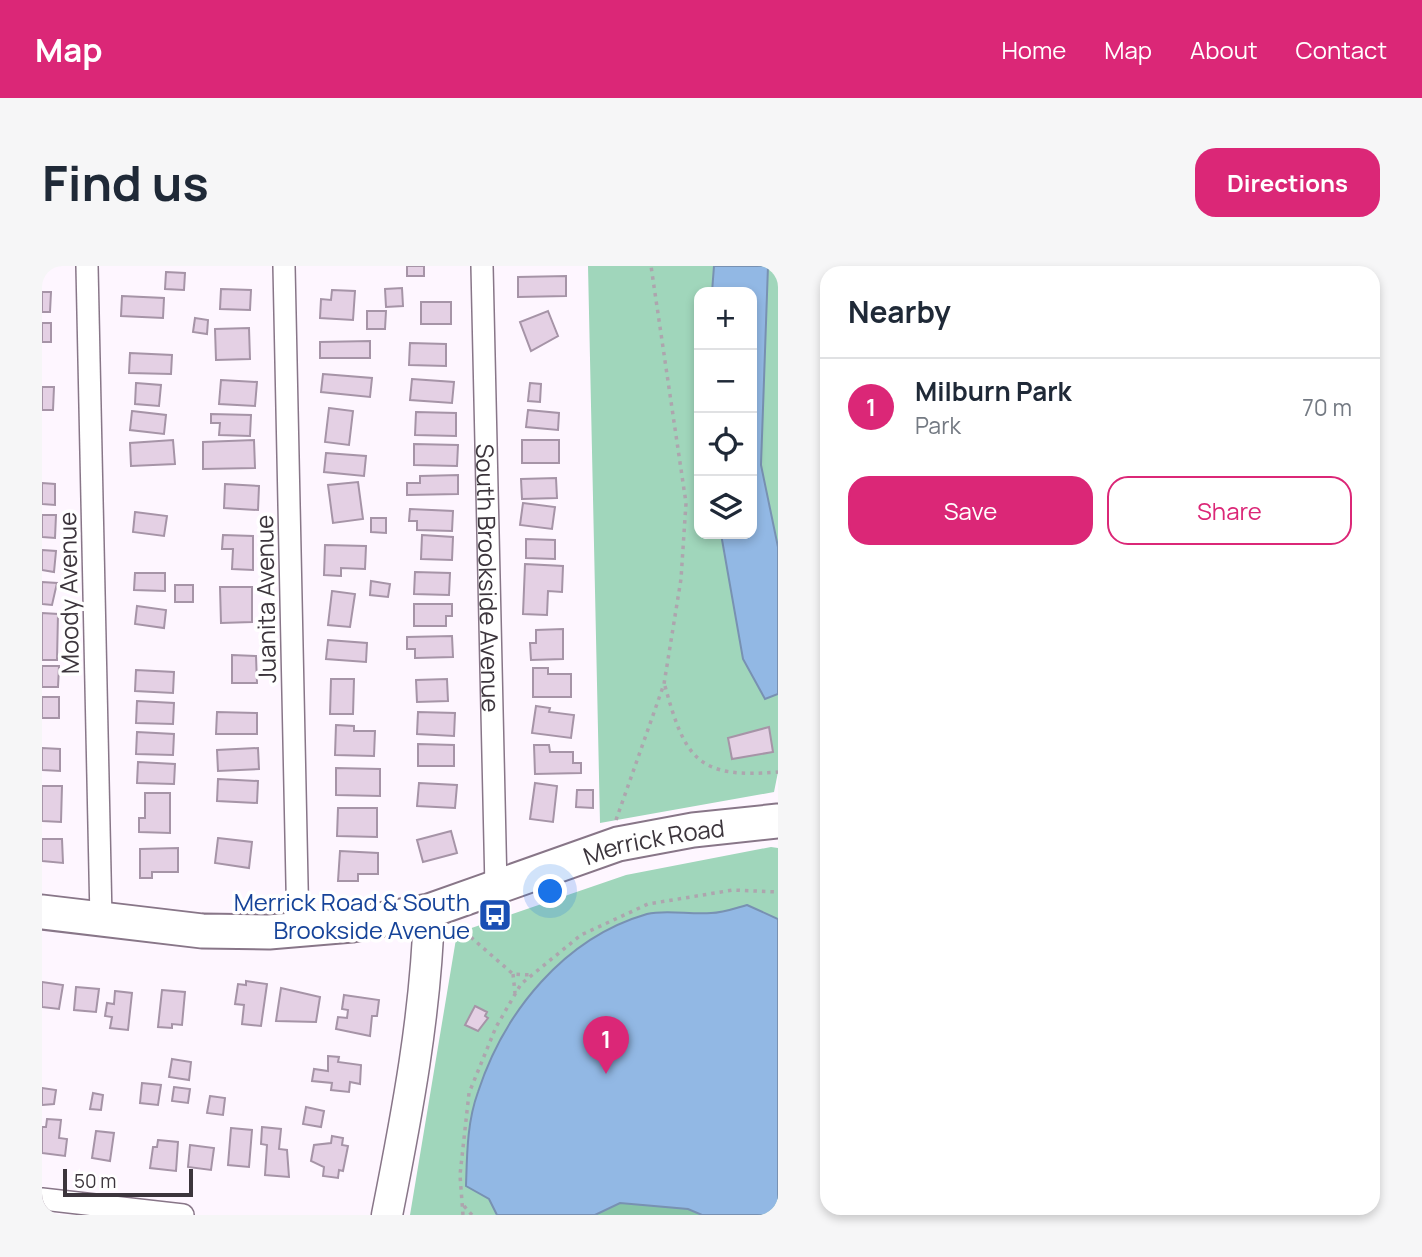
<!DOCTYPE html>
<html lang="en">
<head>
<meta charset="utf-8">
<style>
	body { margin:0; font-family:Manrope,sans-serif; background:#f6f6f7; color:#1f2937 }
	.controls { position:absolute; right:21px; top:21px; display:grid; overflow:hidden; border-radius:14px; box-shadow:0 4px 10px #0003 }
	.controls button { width:63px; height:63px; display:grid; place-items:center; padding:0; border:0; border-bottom:2px solid #e0e1e3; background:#fff; color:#1f2937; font:35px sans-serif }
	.scale { position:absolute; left:21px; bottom:18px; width:130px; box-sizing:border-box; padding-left:7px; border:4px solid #3c353c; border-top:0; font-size:19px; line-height:24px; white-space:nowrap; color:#3c353c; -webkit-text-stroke:5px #fff; paint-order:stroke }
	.you { position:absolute; left:509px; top:626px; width:24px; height:24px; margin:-18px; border:5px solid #fff; border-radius:50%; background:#1a73e8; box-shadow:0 0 0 10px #1a73e833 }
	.badge { display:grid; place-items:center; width:46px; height:46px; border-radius:50%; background:#db2777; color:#fff; font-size:23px; font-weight:700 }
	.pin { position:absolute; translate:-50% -58px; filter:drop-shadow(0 2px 4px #0008) }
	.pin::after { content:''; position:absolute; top:37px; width:24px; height:21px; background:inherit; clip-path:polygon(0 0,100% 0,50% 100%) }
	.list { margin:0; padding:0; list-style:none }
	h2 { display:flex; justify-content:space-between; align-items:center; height:91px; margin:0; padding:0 28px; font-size:30px }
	h2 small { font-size:23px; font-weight:400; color:#747a83 }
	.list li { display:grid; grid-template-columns:46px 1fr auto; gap:21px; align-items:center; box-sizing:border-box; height:98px; padding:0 28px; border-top:2px solid #e0e1e3 }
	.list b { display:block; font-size:26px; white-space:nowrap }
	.list p { margin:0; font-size:23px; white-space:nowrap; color:#747a83 }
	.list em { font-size:23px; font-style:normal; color:#747a83 }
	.actions { display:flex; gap:14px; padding:21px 28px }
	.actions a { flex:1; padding:16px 0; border:2px solid #db2777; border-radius:21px; text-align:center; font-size:24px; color:#db2777 }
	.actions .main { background:#db2777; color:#fff }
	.icon { flex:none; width:38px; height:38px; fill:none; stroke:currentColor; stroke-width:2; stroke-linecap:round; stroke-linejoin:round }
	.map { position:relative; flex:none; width:736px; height:949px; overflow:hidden; border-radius:21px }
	header { display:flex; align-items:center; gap:42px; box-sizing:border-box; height:98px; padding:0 35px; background:#db2777; color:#fff }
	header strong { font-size:33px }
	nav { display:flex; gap:38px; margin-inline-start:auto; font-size:24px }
	.intro { display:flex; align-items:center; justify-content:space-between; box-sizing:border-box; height:168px; padding:0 42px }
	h1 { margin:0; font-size:49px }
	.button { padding:18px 32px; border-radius:21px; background:#db2777; color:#fff; font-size:24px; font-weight:700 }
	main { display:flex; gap:42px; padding:0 42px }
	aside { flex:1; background:#fff; border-radius:21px; box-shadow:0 4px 10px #0003 }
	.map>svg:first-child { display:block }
	.green { fill:#a0d6bb; fill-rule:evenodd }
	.forest { fill:#87c4a6 }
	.water { fill:#92b8e4; stroke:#7891b2; stroke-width:2 }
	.building { fill:#e4d0e4; stroke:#a694a7; stroke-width:2 }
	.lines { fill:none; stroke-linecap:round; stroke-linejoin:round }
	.street-casing { stroke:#887688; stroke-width:24 }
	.secondary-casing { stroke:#887688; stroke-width:33 }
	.primary-casing { stroke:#887688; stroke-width:37 }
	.path { stroke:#ada5ae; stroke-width:3.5; stroke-dasharray:3.5 5; stroke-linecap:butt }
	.street { stroke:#fff; stroke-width:21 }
	.secondary { stroke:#fff; stroke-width:30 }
	.primary { stroke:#fff; stroke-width:33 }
	.labels { text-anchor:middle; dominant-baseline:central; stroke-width:7; stroke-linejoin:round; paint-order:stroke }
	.street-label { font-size:24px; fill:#3c353c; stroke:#fff }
	.transit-label { font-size:24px; fill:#164399; stroke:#fff; text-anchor:end }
</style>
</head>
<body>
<header>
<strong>Map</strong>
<nav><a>Home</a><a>Map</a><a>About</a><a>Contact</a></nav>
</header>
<div class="intro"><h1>Find us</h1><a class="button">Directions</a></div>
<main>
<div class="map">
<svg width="736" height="949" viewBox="0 0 736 949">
	<rect width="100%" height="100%" fill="#fef6ff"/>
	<path class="green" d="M546,0H736V506L732,526L558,557ZM657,26H710V268H657Z
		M729,581L736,582V949H368L415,667L584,609Z"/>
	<path class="forest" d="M577,937L646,943L660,949H553Z"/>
	<path class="water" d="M672,0H726L719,199L736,281V428L723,433L701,393L679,268H710V26H670Z
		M705,639L736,653V949H660L646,943L578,937L553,949H455L447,933L424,920C425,889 425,856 436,826C462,746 522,672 605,648C624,643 649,649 669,647C681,647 694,642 705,639Z"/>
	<path class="building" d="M365,0H382V10H365Z
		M124,6L143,7L142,24L123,23Z
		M524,10V30L476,31V11Z
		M360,22L361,40L344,41L343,23Z
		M179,23L209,24L208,44L178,43Z
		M290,24L313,25L311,54L278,52L279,33L289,34Z
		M0,26H9L8,46H0Z
		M80,30L122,32L121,52L79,50Z
		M379,36H409V58H379Z
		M325,45H344L343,63H325Z
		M506,45L516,70L489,85L478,56Z
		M153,52L166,54L165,68L151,66Z
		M0,57H9V76H0Z
		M207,62L208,93L174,94L173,63Z
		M328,75V92H278V76Z
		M368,77L404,78V100L367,99Z
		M88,87L130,89L129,108L87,107Z
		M281,108L330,112L328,131L279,126Z
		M370,113L412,116L410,137L368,134Z
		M179,114L215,116L213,140L177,138Z
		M94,117L119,119L117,140L93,138Z
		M488,117L499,118L498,136L486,135Z
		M0,121H12L11,144H0Z
		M287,142L311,145L307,179L283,176Z
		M486,144L517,147L516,164L484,161Z
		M90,145L124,149L122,168L88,164Z
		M374,146L414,147V170L373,169Z
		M169,148L209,149L208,170L177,169L178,157H169Z
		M131,174L133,198L89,200L88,177Z
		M212,174L213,202L161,203V176Z
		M480,174H517V197H480Z
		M372,178L416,179L415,200L372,199Z
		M284,187L324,190L322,210L282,206Z
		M416,209V228L365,229V217H378V210Z
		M514,212L515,232L480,233L479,213Z
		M316,216L321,253L291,257L286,219Z
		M0,217L13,218V239L0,238Z
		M183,218L217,220L216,244L182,242Z
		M481,237L513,241L510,263L478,259Z
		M368,243L411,245L410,265L375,264V255H367Z
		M93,246L125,250L122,270L91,266Z
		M0,249H14L13,272L0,271Z
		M329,252H344V267L329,266Z
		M181,269L211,270V304L190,303L191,283H180Z
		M380,269L411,271L410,294L379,293Z
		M484,273L513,274V293L484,292Z
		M283,279L324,280L323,303L299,302V310L282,309Z
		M0,284L14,285L12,306L0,304Z
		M483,298L521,300L520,326L506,325L505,349L481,348Z
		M373,306L408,307L407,329L372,328Z
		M93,307H123V325L92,324Z
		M329,315L348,318L346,331L328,329Z
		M0,316L15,317L10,339L0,338Z
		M133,319H151V336H133Z
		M178,321H210V356L179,357Z
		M290,325L313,328L308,361L286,359Z
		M372,338H410V350H404V360H372Z
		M95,340L124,344L122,362L93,358Z
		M0,347L16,348L15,394H0Z
		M521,363V393L489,394L488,377H494V364Z
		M410,370L411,391L373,392V383H365V371Z
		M286,374L325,377L324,396L284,393Z
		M190,389L214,390L215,417H190Z
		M0,400H17L16,421H0Z
		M491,402H506V408H529V431H491Z
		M94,404L132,406L131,427L93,425Z
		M289,413H312L311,448H288Z
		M405,413L406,435L375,436L374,414Z
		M0,431H17V452H0Z
		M95,435L132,437L131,458L94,457Z
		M494,440L508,442L507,446L532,449L529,472L490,467Z
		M175,446L215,447V468H174Z
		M376,446L413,447L412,470L375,468Z
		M294,459L312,460V465H333L332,490L293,489Z
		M727,461L731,486L690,493L686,472Z
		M95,466L132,468L131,489L94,488Z
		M376,478L412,479V500H376Z
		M492,479H507L508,486H531V497H539V507L493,508Z
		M0,482L18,483V505L0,504Z
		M216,482L217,503L176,505L175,484Z
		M96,496L133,498L132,518L95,517Z
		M294,502L338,503V530L294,529Z
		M176,513L216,515L215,537L175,535Z
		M377,517L415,519L413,542L375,540Z
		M493,517L515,520L511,556L488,553Z
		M0,520H20L19,556L0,555Z
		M535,524H551V542L534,541Z
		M103,527H128V567L97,566V552H103Z
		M296,542H335V571L295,570Z
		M409,565L415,587L381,596L375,574Z
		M176,572L210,576L207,602L173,597Z
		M0,573H20L21,597L0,595Z
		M136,582V606H110V612H98V583Z
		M298,585L336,587V608H316V615H296Z
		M204,715L225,718L219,760L200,758L202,739L193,738L196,718L204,719Z
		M0,716L21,719L17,743L0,741Z
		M34,721L57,723L54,746L32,744Z
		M239,722L278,731L274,756L234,755Z
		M120,724L143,726L140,759L130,758V762L116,761Z
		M73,725L90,727L86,764L68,762L70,751L63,750L65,737L72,738Z
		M302,729L337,734L335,750H330L328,770L294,763L296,751L305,752L306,744L300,743Z
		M433,740L445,746L443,750L446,752L436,765L423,759Z
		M286,790L297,791L296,796L319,799L318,818L308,816L307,826L289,824L290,817L270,815L272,803L286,805Z
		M130,793L149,796L147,814L127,811Z
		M100,817L119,819L116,839L98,837Z
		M132,821L148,823L146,837L130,835Z
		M0,822L14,824L12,838L0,839Z
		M51,827L61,829L59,844L48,843Z
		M168,830L183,832L181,849L165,847Z
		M264,841L282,845L279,861L261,858Z
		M5,853L19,854L17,872L25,873L23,890L0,887V861H4Z
		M220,861L239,863L237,883L245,884L247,911L223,909L225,879L219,878Z
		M189,862L210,864L207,901L186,899Z
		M54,865L72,867L68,895L50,892Z
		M290,870L301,872L300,879L306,880L301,905L297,904L296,912L281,910L282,901L269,895L272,879L289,877Z
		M116,874L136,876L134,905L108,902L111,881H115Z
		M148,879L172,882L169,904L146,901Z"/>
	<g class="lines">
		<defs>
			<g id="street">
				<path d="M45,0L59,653"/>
				<path d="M242,0L256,665"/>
				<path id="s1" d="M440,0L454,622"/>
				<path d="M0,933L141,949"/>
			</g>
			<path id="secondary" d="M345,949C365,848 384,748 387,645"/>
			<g id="primary">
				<path id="s2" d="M0,646L160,665L227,666L310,659L387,645L576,578L651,564L736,555"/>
			</g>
		</defs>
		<use href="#street" class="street-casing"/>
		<use href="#secondary" class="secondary-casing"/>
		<use href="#primary" class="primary-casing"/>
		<path class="path" d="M623,420C643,493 656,513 736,506
			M574,554L622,418L639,313L644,237L609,0
			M416,660L471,708L489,709
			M471,708L473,727
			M422,940L430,949
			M421,949L418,909L427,827L454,761L479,718L539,669L606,638L691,624L736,626"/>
		<use href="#street" class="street"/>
		<use href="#secondary" class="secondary"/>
		<use href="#primary" class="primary"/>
	</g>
	<defs>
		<symbol id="bus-square" viewBox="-11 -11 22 22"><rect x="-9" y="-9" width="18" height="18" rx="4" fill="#1a4fb4" stroke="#fff"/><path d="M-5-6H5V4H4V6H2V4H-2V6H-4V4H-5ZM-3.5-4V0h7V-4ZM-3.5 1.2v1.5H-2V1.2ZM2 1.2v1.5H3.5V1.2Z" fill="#fff"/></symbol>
	</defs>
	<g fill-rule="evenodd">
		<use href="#bus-square" x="434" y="630" width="38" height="38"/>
	</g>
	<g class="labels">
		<g class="street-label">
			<text stroke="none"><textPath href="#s1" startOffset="312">South Brookside Avenue</textPath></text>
			<text transform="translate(26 327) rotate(-91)">Moody Avenue</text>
			<text transform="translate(223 333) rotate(-91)">Juanita Avenue</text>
			<text stroke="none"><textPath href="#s2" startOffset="626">Merrick Road</textPath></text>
		</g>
		<g class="transit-label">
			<text x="428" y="635">Merrick Road &amp; South<tspan x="428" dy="28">Brookside Avenue</tspan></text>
		</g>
	</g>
</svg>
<div class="controls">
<button>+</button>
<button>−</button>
<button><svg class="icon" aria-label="locate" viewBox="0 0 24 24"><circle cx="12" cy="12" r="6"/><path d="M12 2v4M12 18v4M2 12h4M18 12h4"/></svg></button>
<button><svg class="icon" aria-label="layers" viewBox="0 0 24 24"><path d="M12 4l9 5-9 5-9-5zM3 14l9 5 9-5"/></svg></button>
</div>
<div class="scale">50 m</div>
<div class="you"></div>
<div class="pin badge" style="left:564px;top:808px">1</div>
</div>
<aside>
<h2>Nearby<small></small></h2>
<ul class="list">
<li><span class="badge">1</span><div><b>Milburn Park</b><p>Park</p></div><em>70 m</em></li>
</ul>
<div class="actions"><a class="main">Save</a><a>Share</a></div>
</aside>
</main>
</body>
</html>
